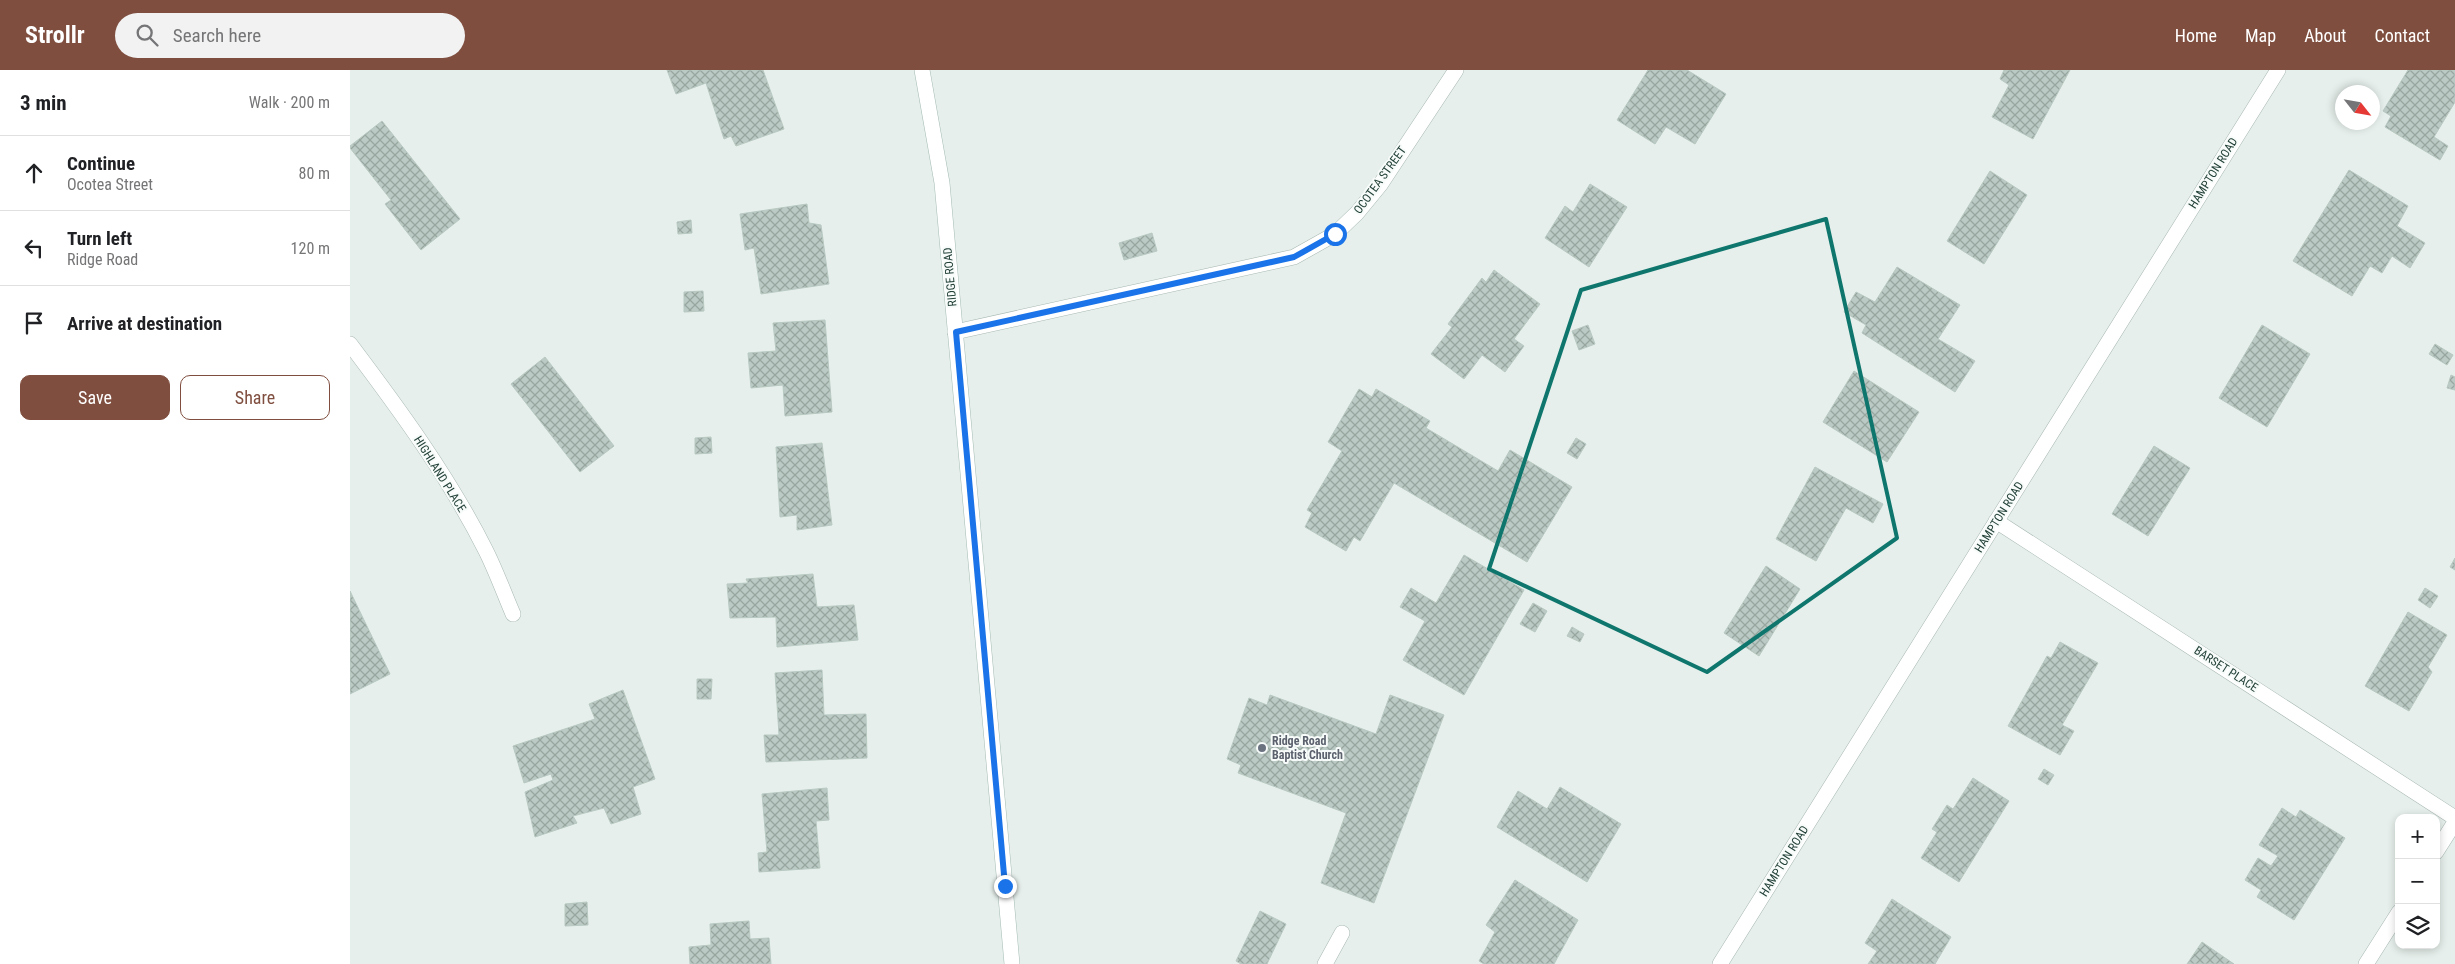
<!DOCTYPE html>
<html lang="en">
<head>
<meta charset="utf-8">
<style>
	body { margin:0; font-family:"Roboto Condensed",sans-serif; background:#f2f2f2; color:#202124 }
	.controls { position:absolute; right:15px; bottom:15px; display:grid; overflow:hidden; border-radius:10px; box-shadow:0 2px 8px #0003 }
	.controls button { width:45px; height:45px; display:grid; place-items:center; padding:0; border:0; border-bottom:1px solid #e0e0e0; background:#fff; color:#202124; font:25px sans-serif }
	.compass { position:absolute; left:1985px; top:15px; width:45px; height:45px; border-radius:50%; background:#fff; box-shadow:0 2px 8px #0003; rotate:121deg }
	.stop { position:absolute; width:15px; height:15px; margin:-11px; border:4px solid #1a73e8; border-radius:50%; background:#fff }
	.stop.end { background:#1a73e8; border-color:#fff; box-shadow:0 1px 5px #0008 }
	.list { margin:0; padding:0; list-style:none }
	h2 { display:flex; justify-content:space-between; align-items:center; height:65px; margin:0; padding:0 20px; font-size:21px }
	h2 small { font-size:16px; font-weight:400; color:#757577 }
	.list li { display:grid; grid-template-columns:32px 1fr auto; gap:15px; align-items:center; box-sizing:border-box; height:75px; padding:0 20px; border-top:1px solid #e0e0e0 }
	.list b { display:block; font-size:19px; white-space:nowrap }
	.list p { margin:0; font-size:16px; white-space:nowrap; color:#757577 }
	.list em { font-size:16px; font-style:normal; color:#757577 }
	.actions { display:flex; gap:10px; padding:15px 20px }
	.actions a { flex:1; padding:11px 0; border:1px solid #7f4e3f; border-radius:10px; text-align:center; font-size:18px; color:#7f4e3f }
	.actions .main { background:#7f4e3f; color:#fff }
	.icon { flex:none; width:28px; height:28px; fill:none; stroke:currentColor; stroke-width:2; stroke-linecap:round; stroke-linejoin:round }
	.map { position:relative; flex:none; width:2105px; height:894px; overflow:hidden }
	header { display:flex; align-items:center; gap:30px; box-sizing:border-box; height:70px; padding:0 25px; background:#7f4e3f; color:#fff }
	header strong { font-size:24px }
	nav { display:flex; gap:28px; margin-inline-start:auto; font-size:18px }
	.search { width:350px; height:45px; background:#f2f2f2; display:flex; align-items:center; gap:12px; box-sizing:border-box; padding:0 18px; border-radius:28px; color:#757577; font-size:19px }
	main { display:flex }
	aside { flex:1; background:#fff }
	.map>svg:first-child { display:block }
	.building { fill:url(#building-cross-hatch); stroke:#b8c9c2 }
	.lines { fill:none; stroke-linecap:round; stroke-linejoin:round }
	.lane-casing { stroke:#a8b8b2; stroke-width:16 }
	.street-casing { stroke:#a8b8b2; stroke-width:16 }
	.secondary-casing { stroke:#a4bbb3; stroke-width:16 }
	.lane { stroke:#fff; stroke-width:15 }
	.street { stroke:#fff; stroke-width:15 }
	.secondary { stroke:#fff; stroke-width:15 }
	.route { stroke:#1a73e8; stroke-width:6 }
	.marked { fill:none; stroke:#0f766e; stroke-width:4; stroke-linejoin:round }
	.worship-dot { fill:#6b7280; stroke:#f7fbf9; stroke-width:2 }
	.labels { text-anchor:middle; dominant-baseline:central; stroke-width:4; stroke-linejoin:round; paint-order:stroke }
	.street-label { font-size:12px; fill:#24423a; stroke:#f7fbf9 }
	.worship-label { font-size:12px; font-weight:bold; fill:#5b616d; stroke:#f7fbf9; text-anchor:start }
</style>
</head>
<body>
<header>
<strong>Strollr</strong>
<div class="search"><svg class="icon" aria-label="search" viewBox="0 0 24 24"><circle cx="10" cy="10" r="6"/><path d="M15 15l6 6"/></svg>Search here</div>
<nav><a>Home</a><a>Map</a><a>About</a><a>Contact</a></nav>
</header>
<main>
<aside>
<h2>3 min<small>Walk · 200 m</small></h2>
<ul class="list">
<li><svg class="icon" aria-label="ahead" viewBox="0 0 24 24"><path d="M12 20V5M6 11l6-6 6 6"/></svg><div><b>Continue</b><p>Ocotea Street</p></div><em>80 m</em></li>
<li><svg class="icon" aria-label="left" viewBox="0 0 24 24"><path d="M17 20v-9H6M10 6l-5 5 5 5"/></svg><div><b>Turn left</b><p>Ridge Road</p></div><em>120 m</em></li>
<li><svg class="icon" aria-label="arrive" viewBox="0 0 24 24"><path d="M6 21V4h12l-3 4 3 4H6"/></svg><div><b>Arrive at destination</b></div></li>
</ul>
<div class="actions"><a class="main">Save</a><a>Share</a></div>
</aside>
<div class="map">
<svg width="2105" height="894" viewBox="0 0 2105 894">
	<defs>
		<pattern id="building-cross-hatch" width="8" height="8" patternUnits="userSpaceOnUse" patternTransform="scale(1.25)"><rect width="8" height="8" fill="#bbcac4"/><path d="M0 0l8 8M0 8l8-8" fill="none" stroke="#98a6a0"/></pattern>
	</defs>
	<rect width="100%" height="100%" fill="#e6efeb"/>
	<path class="building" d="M317,0H413L434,59L386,76L381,66L374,69L356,13L326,24Z
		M1298,0H1337L1376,24L1345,74L1316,57L1305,74L1267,50Z
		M1654,0H1720L1683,69L1642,47L1659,15L1650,9Z
		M2058,0H2105V32L2084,67L2098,76L2090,90L2035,57L2041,46L2033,41Z
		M32,51L110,149L71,180L35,134L41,130L0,78V76Z
		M1999,100L2058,136L2047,156L2075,173L2060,198L2042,186L2032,203L2020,196L2002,226L1943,191Z
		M1640,101L1677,125L1634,194L1597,171Z
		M1240,114L1277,137L1239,197L1195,168L1215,136L1223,142Z
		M457,134L459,153L471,155L479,214L411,224L404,178L395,180L390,144Z
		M341,150L342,163L328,164L327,152Z
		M802,163L807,181L774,190L769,173Z
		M1547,197L1610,235L1588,269L1625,291L1605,322L1512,263L1516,255L1494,242L1506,222L1525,232Z
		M1144,200L1190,234L1164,269L1174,276L1155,302L1132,285L1114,309L1081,284L1102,257L1098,254L1132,208L1136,212Z
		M353,221L354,241L334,242V222Z
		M475,250L482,342L435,346L433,315L401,318L398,283L426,281L423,253Z
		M1238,255L1245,274L1229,280L1222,261Z
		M1912,255L1960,284L1917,357L1869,328Z
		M2085,274L2103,285L2097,295L2079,284Z
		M195,287L264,376L230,402L161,314Z
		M1504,301L1569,342L1537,392L1473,352Z
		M2101,305L2105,307V320L2097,318Z
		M1009,319L1022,327L1026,319L1080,351L1076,358L1148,401L1160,380L1222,417L1177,492L1044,413L1010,471L1004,467L996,481L955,457L962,443L957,440L992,381L978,372Z
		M361,367L362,383L345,384V368Z
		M1226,368L1236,374L1227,389L1217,383Z
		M472,373L482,455L447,460V445L430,447L426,377Z
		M1804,376L1840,398L1798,466L1762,444Z
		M1465,397L1533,434L1523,453L1496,438L1466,491L1426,469Z
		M1114,485L1174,520L1114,625L1053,590L1075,551L1050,537L1061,518L1086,533Z
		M2105,488V500L2100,497Z
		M1416,496L1450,519L1409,586L1374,563Z
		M463,504L467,537L504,535L508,570L427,577L426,547L380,548L377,514L398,513L396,509Z
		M2075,518L2088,526L2080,538L2068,530Z
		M0,521L40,604L0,624Z
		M1183,533L1197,541L1185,562L1170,554Z
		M2058,542L2097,565L2078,597L2082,602L2059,641L2015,616Z
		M1222,557L1234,564L1230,572L1217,566Z
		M1710,572L1748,593L1712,655L1724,661L1710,685L1658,656L1697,586L1701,588Z
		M472,600L474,645L516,644L517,688L416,692L414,665H429L425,603Z
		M347,609H362L361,629H347Z
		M273,620L305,709L283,717L291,744L261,754L254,738L223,746L227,753L185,767L175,722L203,710L201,704L174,713L163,676L245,649L239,634Z
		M920,625L1026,664L1040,625L1094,645L1024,833L971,813L996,743L888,703L891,695L877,689L899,628L917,635Z
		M1694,699L1704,705L1698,715L1688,709Z
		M1623,708L1659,731L1609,812L1571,788L1587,762L1582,759L1597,735L1603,739Z
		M1210,717L1271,754L1237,812L1147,757L1168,721L1197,739Z
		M477,718L479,750L466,751L470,798L409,802L408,783L417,782L412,724Z
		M1932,738L1946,747L1950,740L1995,768L1944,850L1907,827L1911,820L1895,810L1908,788L1921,796L1928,786L1909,775Z
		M1165,810L1228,850L1204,894H1134L1129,891L1145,862L1136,855Z
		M1542,829L1601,867L1585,894H1518L1527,881L1515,873Z
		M237,832L238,855L215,856V834Z
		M910,841L936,854L917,894H891L886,891Z
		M399,851L400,869L419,868L421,894H340L339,877L361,875L360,854Z
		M1852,872L1884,894H1837Z"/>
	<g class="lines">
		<defs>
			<path id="lane" d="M975,894L992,863"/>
			<path id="street" d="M605,262L944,187L985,164L1007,143L1030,115L1106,0
				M0,274C49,339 99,407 136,481C146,501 154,523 163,544
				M1646,451L2105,748
				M2086,782L2105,752
				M1370,894L1928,0
				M2016,894L2049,842"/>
			<path id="secondary" d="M572,0L592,113L662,894"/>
		</defs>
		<use href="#lane" class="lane-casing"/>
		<use href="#street" class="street-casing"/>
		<use href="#secondary" class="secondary-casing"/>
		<use href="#lane" class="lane"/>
		<use href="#street" class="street"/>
		<use href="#secondary" class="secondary"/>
	</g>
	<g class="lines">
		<path class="route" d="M655,816L606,262L944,187L985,164"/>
	</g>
	<path class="marked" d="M1476,149L1547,468L1357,602L1139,499L1231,220Z"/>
	<circle class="worship-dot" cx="912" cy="678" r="5"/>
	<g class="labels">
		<g class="street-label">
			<text transform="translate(1863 103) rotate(-58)">HAMPTON ROAD</text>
			<text transform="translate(1030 110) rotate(-54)">OCOTEA STREET</text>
			<text transform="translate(600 207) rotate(-95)">RIDGE ROAD</text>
			<text transform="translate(90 404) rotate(58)">HIGHLAND PLACE</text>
			<text transform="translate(1649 447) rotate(-58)">HAMPTON ROAD</text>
			<text transform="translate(1876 599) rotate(33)">BARSET PLACE</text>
			<text transform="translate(1434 791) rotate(-58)">HAMPTON ROAD</text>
		</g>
		<g class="worship-label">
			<text x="922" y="671">Ridge Road<tspan x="922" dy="14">Baptist Church</tspan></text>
		</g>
	</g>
</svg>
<div class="controls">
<button>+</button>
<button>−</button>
<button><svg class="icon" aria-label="layers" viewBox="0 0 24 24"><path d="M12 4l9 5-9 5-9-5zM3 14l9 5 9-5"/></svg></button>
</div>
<svg class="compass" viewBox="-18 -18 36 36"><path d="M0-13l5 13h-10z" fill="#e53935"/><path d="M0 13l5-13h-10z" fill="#757577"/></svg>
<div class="stop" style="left:985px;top:164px"></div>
<div class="stop end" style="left:655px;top:816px"></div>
</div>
</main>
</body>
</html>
